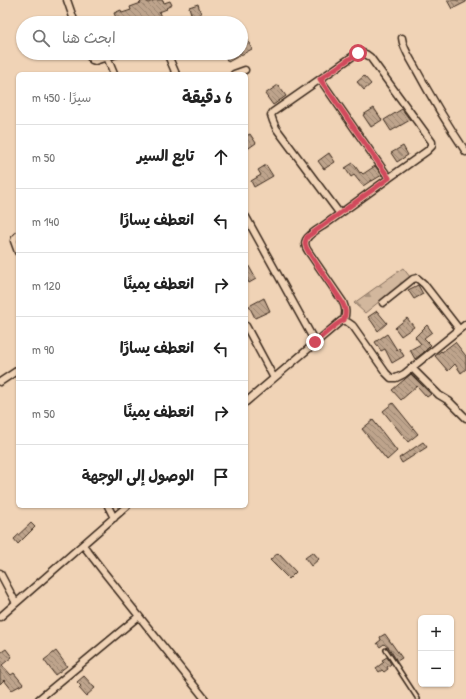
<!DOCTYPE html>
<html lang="ar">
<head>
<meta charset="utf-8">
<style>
	body { margin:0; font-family:"Patrick Hand","Playpen Sans Arabic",sans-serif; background:#f6f6f6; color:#222; direction:rtl }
	.controls { position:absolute; right:12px; bottom:12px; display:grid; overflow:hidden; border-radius:6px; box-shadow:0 1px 3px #0004 }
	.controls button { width:36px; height:36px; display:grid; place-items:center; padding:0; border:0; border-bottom:1px solid #e0e0e0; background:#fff; color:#222; font:20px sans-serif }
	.stop { position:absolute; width:12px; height:12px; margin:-9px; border:3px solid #d1495b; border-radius:50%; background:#fff }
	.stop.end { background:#d1495b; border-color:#fff; box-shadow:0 1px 4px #0008 }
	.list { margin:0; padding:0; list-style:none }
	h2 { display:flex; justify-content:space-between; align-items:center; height:52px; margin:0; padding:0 16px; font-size:17px }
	h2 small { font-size:13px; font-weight:400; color:#767676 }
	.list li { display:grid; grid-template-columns:26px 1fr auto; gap:12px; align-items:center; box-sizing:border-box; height:64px; padding:0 16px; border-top:1px solid #e0e0e0 }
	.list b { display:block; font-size:15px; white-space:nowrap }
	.list em { font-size:13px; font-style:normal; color:#767676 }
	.icon { flex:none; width:22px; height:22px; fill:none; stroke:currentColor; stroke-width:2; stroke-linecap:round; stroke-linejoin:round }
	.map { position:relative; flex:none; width:466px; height:699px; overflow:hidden; direction:ltr }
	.search { position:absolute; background:#fff; box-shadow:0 1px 3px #0004; left:16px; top:16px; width:232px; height:44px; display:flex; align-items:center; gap:10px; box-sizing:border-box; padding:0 14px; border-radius:22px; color:#767676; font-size:15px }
	.panel { position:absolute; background:#fff; box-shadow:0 1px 3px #0004; left:16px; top:72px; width:232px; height:436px; border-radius:6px; direction:rtl }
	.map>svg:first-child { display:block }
	.forest { fill:url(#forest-firs); stroke:#86705e }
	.building { fill:url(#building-back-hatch); stroke:#3b2a1e }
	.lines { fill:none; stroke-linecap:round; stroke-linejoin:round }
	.service-casing { stroke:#3b2a1e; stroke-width:6 }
	.minor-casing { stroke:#3b2a1e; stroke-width:9 }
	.service { stroke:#f0d3b6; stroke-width:3 }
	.minor { stroke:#f0d3b6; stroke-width:6 }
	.route { stroke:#d1495b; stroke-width:5 }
</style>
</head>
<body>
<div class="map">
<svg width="466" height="699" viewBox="0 0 466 699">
	<defs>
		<pattern id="forest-firs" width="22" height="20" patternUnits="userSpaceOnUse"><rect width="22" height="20" fill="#d2b79d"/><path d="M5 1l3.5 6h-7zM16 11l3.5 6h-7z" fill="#ac957f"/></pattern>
		<pattern id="building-back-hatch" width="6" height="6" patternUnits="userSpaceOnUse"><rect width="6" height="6" fill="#bea48c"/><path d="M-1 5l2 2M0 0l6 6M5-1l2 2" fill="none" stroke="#9c8672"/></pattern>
	</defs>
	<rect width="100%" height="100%" fill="#f0d3b6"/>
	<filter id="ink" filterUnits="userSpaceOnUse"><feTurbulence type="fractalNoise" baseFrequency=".025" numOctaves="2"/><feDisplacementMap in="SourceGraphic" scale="8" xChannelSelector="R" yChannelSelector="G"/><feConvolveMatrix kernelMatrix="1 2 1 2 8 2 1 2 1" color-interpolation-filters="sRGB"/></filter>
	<g filter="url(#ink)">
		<path class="forest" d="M403,268L410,277L365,313L354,303Z"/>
		<path class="building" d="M145,0H147L148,3L155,0H163L164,3L170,1L172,5L166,8L167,9L159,12L163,23H118L114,13L121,10L122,13L131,10L130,7L141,3L140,2Z
			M447,0H466V2L452,9Z
			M198,4L201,14L192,17L189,7Z
			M247,39L252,49L228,62L223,53H241V42Z
			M364,76L371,84L364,90L357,82Z
			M278,85L286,96L273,105L265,94Z
			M374,108L382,120L371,127L363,115Z
			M402,109L410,120L391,131L384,120Z
			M250,134L256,143L246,150V136Z
			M403,146L408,155L397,162L391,153Z
			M329,153L335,162L324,169L318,161Z
			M353,163L360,173L361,172L363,174L375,166L382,175L372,181V180L363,186L354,175L351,177L345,168Z
			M266,165L273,176L254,187L251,181L261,175L258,170Z
			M246,261L256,279L249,283L246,277Z
			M418,285L423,294L414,299L408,290Z
			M264,298L270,311L255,318L249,306Z
			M377,311L387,323L378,331L372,322L368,317Z
			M407,318L414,327L401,336L395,328Z
			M427,325L432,332L424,338L431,345L423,353L415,359L410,350L421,344L415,337Z
			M387,334L397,350L399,348L404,356L392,363L385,349L381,351L375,342Z
			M455,342L466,356V369L461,373L455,364L448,371L435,356L441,351L442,352Z
			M411,374L431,394L427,397L417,386L401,400L392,390Z
			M393,403L418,434L408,442L383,411Z
			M373,420L397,451L387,460L362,429Z
			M423,442L427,447L402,463L399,458Z
			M31,523L35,527L18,544L14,539Z
			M313,552L319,559L311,566L305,558Z
			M278,553L296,572L289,579L270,560Z
			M385,634L402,658L397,661L389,648L384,644L380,647L377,643L381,640L380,637Z
			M6,649L12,657L2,665L11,675L14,673L23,684L12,690L4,680L0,684V653Z
			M56,651L67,666L55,675L44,660Z
			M387,657L391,664L387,667L388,669L384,672L382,670L379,672L376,668L384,662L382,660Z
			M84,676L95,688L86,696L79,688L81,686L77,682Z"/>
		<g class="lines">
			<defs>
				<path id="service" d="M386,650L418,699"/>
				<path id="minor" d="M67,0L75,23
					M402,38C403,49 411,59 416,69C431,97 448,125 466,152
					M87,53L92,60L95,61L120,53
					M167,53L176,74
					M107,57L114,74
					M234,74L245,70
					M320,79L389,178
					M340,214L276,128L273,121L271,115L273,112L356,54C362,52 365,53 370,57L432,142V146L427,151L389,178L388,179C366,195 344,211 323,226C318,229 308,235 306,240C304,244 306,248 308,251L343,302C346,309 346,313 344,320
					M246,217L315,342
					M18,235L15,238L14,241L18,252
					M383,303L413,279L417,278L424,284L459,329
					M246,326L274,378
					M412,368L439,395L449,401L466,418
					M0,382L18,370
					M246,402L341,321C346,320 349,323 353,326L386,373L391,378H396L404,374L466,324
					M108,506L114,518
					M83,545L103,571L205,699
					M0,573L16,603
					M0,617L127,506
					M39,699L139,616"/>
			</defs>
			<use href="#service" class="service-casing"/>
			<use href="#minor" class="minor-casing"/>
			<use href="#service" class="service"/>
			<use href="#minor" class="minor"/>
		</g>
	</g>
	<g class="lines" filter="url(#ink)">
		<path class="route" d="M315,342C322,337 336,323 344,320C346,313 346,309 342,302L308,251C305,246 304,243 307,237L389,178L320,79L358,53"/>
	</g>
</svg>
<div class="controls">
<button>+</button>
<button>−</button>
</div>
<div class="stop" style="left:358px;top:53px"></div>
<div class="stop end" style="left:315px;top:342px"></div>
<div class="search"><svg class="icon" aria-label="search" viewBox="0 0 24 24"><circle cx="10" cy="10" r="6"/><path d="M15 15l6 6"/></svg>ابحث هنا</div>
<section class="panel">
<h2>6 دقيقة<small>سيرًا · 450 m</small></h2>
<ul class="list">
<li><svg class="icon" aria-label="ahead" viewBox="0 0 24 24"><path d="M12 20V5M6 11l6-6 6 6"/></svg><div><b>تابع السير</b></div><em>50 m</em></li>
<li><svg class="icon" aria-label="left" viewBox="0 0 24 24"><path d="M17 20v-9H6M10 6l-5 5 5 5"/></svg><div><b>انعطف يسارًا</b></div><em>140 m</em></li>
<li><svg class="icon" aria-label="right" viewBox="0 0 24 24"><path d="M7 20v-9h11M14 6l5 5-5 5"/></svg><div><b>انعطف يمينًا</b></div><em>120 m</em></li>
<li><svg class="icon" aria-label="left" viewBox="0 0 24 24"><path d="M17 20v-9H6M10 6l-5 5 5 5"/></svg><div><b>انعطف يسارًا</b></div><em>90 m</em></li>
<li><svg class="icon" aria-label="right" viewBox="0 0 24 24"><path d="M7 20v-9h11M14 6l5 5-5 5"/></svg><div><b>انعطف يمينًا</b></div><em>50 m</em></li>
<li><svg class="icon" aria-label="arrive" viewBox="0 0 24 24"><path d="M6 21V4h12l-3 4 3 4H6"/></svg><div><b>الوصول إلى الوجهة</b></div></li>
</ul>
</section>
</div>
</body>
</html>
